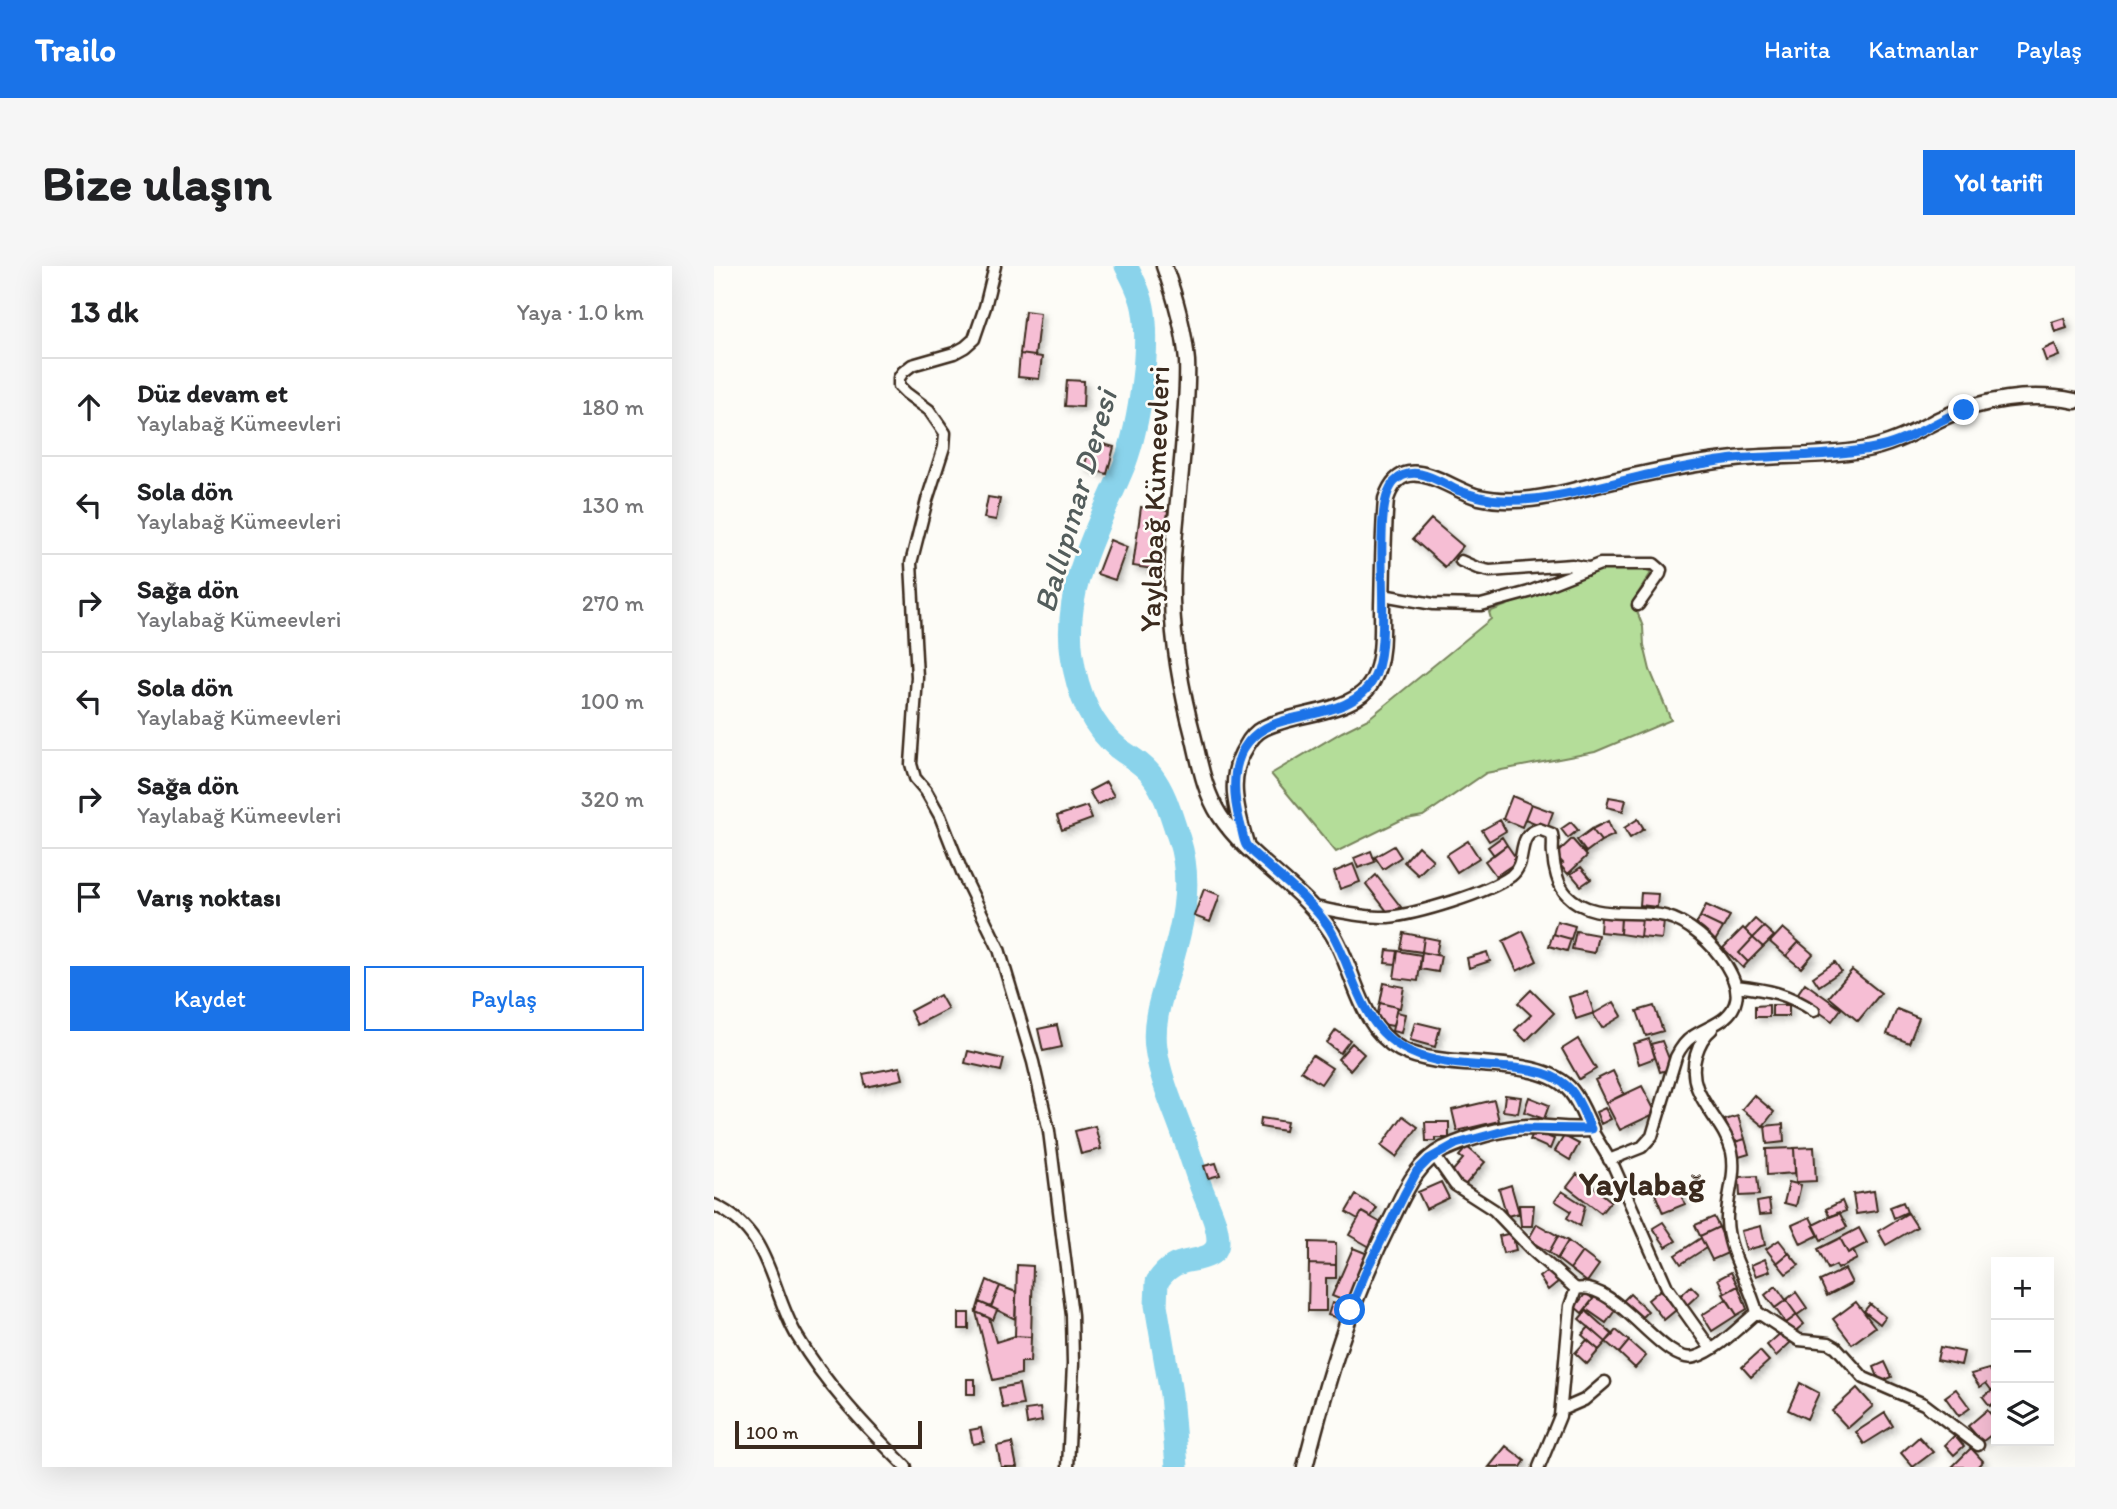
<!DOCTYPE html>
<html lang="tr">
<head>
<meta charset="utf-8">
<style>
	body { margin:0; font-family:Itim,sans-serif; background:#f6f6f6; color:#202124 }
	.controls { position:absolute; right:21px; bottom:21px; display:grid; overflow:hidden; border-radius:0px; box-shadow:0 7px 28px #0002 }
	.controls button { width:63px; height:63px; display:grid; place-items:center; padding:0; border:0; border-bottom:2px solid #e0e0e0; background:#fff; color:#202124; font:35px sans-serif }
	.scale { position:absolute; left:21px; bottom:18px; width:187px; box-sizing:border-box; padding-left:7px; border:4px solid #3b2a1e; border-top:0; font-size:19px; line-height:24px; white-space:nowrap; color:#3b2a1e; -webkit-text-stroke:5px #fdfcf7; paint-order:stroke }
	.stop { position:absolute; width:21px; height:21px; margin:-16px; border:5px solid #1a73e8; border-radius:50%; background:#fff }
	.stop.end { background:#1a73e8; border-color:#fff; box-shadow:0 2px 7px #0008 }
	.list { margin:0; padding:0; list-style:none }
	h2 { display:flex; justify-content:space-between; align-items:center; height:91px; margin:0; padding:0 28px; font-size:30px }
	h2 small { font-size:23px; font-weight:400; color:#757577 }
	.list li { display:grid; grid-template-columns:46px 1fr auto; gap:21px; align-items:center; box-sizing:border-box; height:98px; padding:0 28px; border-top:2px solid #e0e0e0 }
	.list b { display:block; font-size:26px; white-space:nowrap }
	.list p { margin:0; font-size:23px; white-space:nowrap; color:#757577 }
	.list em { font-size:23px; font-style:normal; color:#757577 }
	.actions { display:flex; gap:14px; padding:21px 28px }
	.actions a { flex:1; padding:16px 0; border:2px solid #1a73e8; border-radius:0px; text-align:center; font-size:24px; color:#1a73e8 }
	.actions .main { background:#1a73e8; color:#fff }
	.icon { flex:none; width:38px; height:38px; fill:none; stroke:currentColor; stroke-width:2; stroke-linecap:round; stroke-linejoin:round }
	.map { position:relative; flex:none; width:1361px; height:1201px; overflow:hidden; border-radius:0px }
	header { display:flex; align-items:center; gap:42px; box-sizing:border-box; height:98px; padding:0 35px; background:#1a73e8; color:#fff }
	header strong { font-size:33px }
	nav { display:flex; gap:38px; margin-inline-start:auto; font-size:24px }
	.intro { display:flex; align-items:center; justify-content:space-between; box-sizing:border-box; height:168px; padding:0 42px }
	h1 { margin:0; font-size:49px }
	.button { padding:18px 32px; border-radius:0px; background:#1a73e8; color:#fff; font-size:24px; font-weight:700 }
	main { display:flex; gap:42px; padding:0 42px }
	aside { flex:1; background:#fff; border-radius:0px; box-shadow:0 7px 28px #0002 }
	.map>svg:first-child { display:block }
	.green { fill:#b4dd99; stroke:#78845c; stroke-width:2 }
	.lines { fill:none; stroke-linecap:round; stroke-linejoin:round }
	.river { stroke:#8ad3eb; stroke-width:23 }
	.building { fill:#f6bed4; stroke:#3b2a1e; stroke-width:2; filter:url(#shadow) }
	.street-casing { stroke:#3b2a1e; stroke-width:15 }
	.secondary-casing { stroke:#3b2a1e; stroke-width:19 }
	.street { stroke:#fdfcf7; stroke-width:10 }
	.secondary { stroke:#fdfcf7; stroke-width:14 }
	.route { stroke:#1a73e8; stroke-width:9 }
	.labels { text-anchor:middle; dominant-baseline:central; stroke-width:5; stroke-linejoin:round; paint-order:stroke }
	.street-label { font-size:30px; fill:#3b2a1e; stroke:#fdfcf7 }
	.water-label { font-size:32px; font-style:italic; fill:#535d5c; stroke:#fdfcf7 }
	.quarter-label { font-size:33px; font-weight:bold; fill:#3b2a1e; stroke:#fdfcf7 }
</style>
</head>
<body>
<header>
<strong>Trailo</strong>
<nav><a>Harita</a><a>Katmanlar</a><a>Paylaş</a></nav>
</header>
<div class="intro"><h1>Bize ulaşın</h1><a class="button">Yol tarifi</a></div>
<main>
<aside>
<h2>13 dk<small>Yaya · 1.0 km</small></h2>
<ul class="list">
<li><svg class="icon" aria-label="ahead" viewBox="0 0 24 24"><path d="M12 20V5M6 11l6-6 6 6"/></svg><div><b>Düz devam et</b><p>Yaylabağ Kümeevleri</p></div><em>180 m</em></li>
<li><svg class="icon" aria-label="left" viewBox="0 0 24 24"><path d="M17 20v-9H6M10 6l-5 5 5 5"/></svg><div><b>Sola dön</b><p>Yaylabağ Kümeevleri</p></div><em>130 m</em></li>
<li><svg class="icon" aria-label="right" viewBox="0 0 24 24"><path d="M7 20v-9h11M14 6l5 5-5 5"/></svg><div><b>Sağa dön</b><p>Yaylabağ Kümeevleri</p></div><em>270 m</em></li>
<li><svg class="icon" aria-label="left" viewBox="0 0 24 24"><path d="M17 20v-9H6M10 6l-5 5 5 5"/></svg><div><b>Sola dön</b><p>Yaylabağ Kümeevleri</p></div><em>100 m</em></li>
<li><svg class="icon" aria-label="right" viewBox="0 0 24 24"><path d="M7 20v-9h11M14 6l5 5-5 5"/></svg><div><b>Sağa dön</b><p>Yaylabağ Kümeevleri</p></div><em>320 m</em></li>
<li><svg class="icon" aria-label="arrive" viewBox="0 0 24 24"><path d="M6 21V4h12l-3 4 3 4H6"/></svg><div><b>Varış noktası</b></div></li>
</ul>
<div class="actions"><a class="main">Kaydet</a><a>Paylaş</a></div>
</aside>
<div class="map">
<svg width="1361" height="1201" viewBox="0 0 1361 1201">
	<defs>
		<filter id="shadow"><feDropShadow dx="3.5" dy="3.5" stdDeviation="3.5" flood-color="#0004"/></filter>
	</defs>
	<rect width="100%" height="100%" fill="#fdfcf7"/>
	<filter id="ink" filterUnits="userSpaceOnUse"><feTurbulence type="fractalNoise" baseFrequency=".0143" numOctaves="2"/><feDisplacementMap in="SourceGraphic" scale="14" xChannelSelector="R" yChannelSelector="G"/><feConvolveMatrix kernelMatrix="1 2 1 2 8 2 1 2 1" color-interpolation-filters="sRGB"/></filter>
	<g filter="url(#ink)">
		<path class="green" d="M887,302L928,303L937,307L919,335L929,361L930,379L936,404L957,454L881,486L772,507L709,550L687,554L622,586L557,508L628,466L654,453L777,353L775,346Z"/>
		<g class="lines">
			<path class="river" d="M412,0C419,13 426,26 429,41C437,81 425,159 411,197C386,259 348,320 358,389C363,426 376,459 404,482C416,491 431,499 439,511C452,528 458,553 465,573C481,622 466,669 452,716C445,738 439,759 442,782C446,812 459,840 469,868C475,886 481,904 487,921C493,937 504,957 504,975C504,996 472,992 459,1000C452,1004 447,1010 443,1016L442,1039L457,1128L463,1201"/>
		</g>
		<path class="building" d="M311,45L326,47L321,90L306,88Z
			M1350,52L1353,62L1341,66L1338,56Z
			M1341,78L1345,90L1332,95L1328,84Z
			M306,88L328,91L325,113L304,111Z
			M353,114L370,115L369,141L351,140Z
			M378,175L400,181L393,208L370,201Z
			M274,231L286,233L282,254L270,252Z
			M427,241L454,245L446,304L419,300Z
			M717,253L749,280L731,301L699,273Z
			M396,274L413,281L401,314L383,308Z
			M392,516L400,530L383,539L375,525Z
			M798,530L817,538L808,561L789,553Z
			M895,531L912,534L909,545L893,541Z
			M817,538L839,546L833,562L811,553Z
			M373,540L378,553L348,564L343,550Z
			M924,553L930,563L916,572L910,562Z
			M786,554L792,565L775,575L768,564Z
			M894,555L900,569L887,575L878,563Z
			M857,556L864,564L854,572L847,563Z
			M878,563L887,575L872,586L863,574Z
			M788,571L793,579L780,589L774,581Z
			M858,573L873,590L854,608L846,599L849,597L841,589Z
			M754,575L765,592L743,606L732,589Z
			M793,579L804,595L782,610L771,595Z
			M680,580L687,591L669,603L661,591Z
			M704,580L719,594L704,609L690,596Z
			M657,585L661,596L644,602L640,592Z
			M639,598L646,616L626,623L620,606Z
			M867,601L877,613L867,620L857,608Z
			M662,609L687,641L676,649L652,618Z
			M490,623L506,629L496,656L480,650Z
			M927,627L944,628L943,641L926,639Z
			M992,639L1016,650L1009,662L986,651Z
			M907,650L928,652L926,671L906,668Z
			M887,651L907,653L906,668L886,666Z
			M986,651L1009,662L1001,675L980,662Z
			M928,652L950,655L948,673L926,671Z
			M1041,653L1050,661L1039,672L1031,664Z
			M843,655L861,660L857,673L839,668Z
			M1050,661L1060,670L1049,681L1039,672Z
			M1029,662L1039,672L1025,687L1034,696L1029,702L1009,682Z
			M1069,662L1085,676L1072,690L1056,676Z
			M809,665L823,695L803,705L789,675Z
			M862,665L884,669L880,687L858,683Z
			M690,667L710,671L708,686L687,683Z
			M839,668L857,673L853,685L835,680Z
			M710,671L725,674L722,689L708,686Z
			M1039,672L1049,681L1034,696L1025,687Z
			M1085,676L1099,688L1087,702L1072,690Z
			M673,684L684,685L682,698L671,697Z
			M684,685L707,689L704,715L680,712Z
			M708,686L727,690L724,706L706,703Z
			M773,686L776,695L755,702L753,692Z
			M1121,696L1127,705L1105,720L1099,711Z
			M1138,704L1167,727L1144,755L1115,731Z
			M670,717L690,721L686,742L666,737Z
			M1091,717L1127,743L1118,755L1082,730Z
			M817,724L840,747L812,775L801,764L817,749L804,737Z
			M873,726L880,747L862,753L855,731Z
			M226,729L234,743L203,759L196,745Z
			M900,736L908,750L888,762L879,748Z
			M666,737L683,741L679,760L662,757Z
			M1055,739V751H1041V740Z
			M1058,739H1075V750H1058Z
			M940,740L949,765L932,770L923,745Z
			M1183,743L1205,752L1195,777L1173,768Z
			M682,746L691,748L687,767L678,765Z
			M701,756L726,762L721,781L696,774Z
			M343,759L348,781L329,785L324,763Z
			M622,764L636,774L626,787L613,777Z
			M864,773L882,803L865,813L848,783Z
			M935,773L941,792L925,798L919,778Z
			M948,775L955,793L953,804L946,806L937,778Z
			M638,777L650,788L636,804L624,793Z
			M254,785L290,793L287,805L251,797Z
			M598,789L618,802L607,818L587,805Z
			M186,801L189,813L152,821L149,808Z
			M899,805L910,828L892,837L881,814Z
			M928,820L942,847L906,864L892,837Z
			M791,829L807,831L804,847L789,845Z
			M1040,829L1060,846L1049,860L1028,843Z
			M815,831L835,839L830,853L810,846Z
			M780,834L785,855L743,865L738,844Z
			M891,842L897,853L887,858L882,846Z
			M689,850L704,861L682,891L667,880Z
			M1024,850L1031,873L1018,877L1011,854Z
			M547,852L573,856L571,865L546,861Z
			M711,856H735V872H721V875H712Z
			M1069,858L1070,876L1053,878L1051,860Z
			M381,860L387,883L367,888L361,865Z
			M820,865L840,873L836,883L816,874Z
			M850,870L865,878L856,894L841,885Z
			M1031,873L1035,888L1025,891L1020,876Z
			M753,881L771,896L751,919L737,907L749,893L745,890Z
			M1100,881L1102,915L1082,916L1080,882Z
			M1080,882L1081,907L1053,909L1052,883Z
			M502,897L506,909L494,912L490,900Z
			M863,908L897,935L887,947L853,921Z
			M1043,910L1045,929L1026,930L1025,911Z
			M727,916L735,932L712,943L704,926Z
			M1075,916L1087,919L1082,940L1070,937Z
			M797,919L805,947L793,950L785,923Z
			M963,919L971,938L949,947L941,928Z
			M848,925L871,940L866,960L853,952L857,945L841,935Z
			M1160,925L1163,945L1142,948L1139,928Z
			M642,929L663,942L657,951L648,946L644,953L632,946Z
			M1055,934L1057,948L1045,949L1043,936Z
			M1128,935L1132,945L1116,951L1112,943Z
			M1189,936L1193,946L1180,952L1176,941Z
			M805,939H820L818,960H807Z
			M648,946L669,958L656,981L635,969Z
			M1125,946L1133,961L1107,974L1099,959Z
			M1194,947L1203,961L1172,979L1164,965Z
			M1000,951L1005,961L986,970L981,959Z
			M1096,951L1105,969L1087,978L1078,959Z
			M949,956L962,975L952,981L939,962Z
			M823,958L844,970L835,986L814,974Z
			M1047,960L1051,979L1032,984L1027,965Z
			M1005,961L1016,986L998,994L986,970Z
			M1145,962L1153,977L1134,987L1126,972Z
			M798,967L802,984L789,987L785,970Z
			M844,970L854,975L843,993L835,986Z
			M987,972L992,982L967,998L961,989Z
			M1126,972L1134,987L1139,984L1143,993L1124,1003L1122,999L1114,1003L1104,983Z
			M1065,974L1075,987L1063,997L1052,983Z
			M854,975L868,986L856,1003L843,993Z
			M595,976L622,977V999L595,998Z
			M639,982L654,988L633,1036L618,1030Z
			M868,986L885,999L873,1016L856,1003Z
			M1075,987L1085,999L1072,1008L1063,997Z
			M1051,993L1056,1005L1042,1010L1037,999Z
			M595,998L622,999V1012H612V1045H594Z
			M303,999L319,1000L317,1071L301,1070Z
			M836,1003L845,1015L834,1024L825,1011Z
			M1131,1003L1138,1017L1113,1030L1106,1015Z
			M1017,1006L1024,1020L1011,1027L1004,1013Z
			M273,1014L286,1020L277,1041L265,1036Z
			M286,1020L302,1026L301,1053L277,1041Z
			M977,1020L985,1028L973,1039L965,1031Z
			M1024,1020L1033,1043L1023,1049L1009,1028Z
			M1062,1020L1072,1034L1061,1042L1051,1029Z
			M946,1024L962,1044L950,1054L934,1034Z
			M1082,1026L1093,1042L1083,1049L1072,1034Z
			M872,1027L879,1033L868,1047L861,1041Z
			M916,1028L934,1045L926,1053L908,1036Z
			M882,1029L902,1043L892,1057L872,1043Z
			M1013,1033L1023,1049L998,1065L988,1049Z
			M1072,1034L1083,1049L1072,1057L1061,1042Z
			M265,1036L283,1044L279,1054L262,1046Z
			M1142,1036L1161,1061L1138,1078L1119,1053Z
			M618,1037L630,1040L627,1053L614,1049Z
			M1156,1038L1171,1051L1166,1058L1150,1045Z
			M872,1045L899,1069L892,1076L865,1053Z
			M262,1046L275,1052L282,1076L301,1070L317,1071L316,1096H307V1108L279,1114Z
			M245,1047H255V1063H245Z
			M1083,1049L1090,1058L1080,1066L1072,1057Z
			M875,1061L892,1076L885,1084L868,1069Z
			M902,1064L915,1075L905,1087L892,1076Z
			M1068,1066L1077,1076L1062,1090L1053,1079Z
			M873,1074L885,1084L873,1098L861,1087Z
			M915,1075L932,1090L921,1102L905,1087Z
			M1226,1081L1250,1086L1247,1099L1223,1094Z
			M1046,1085L1055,1095L1037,1111L1028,1101Z
			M1171,1096L1178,1111L1166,1116L1160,1101Z
			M1275,1103L1282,1112V1121L1278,1125L1272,1117L1266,1121L1257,1108Z
			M253,1113H261V1128H253Z
			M1086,1117L1105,1127L1093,1153L1074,1144Z
			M305,1118L309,1139L289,1142L285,1122Z
			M1282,1121V1135L1276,1140L1269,1131Z
			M1143,1122L1159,1140L1134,1162L1118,1145Z
			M1242,1123L1256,1142L1245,1150L1231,1131Z
			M326,1142L328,1155L313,1158L311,1144Z
			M1273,1144L1282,1154V1165L1268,1176L1254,1160Z
			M1171,1147L1179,1160L1150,1178L1142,1166Z
			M267,1162L270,1176L259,1178L256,1164Z
			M1241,1169L1250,1180L1240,1189L1231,1179Z
			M1205,1171L1219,1186L1199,1201L1187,1187Z
			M298,1177L303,1201H287L283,1180Z
			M792,1180L811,1195L807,1201H775Z
			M1257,1182L1269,1195L1263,1201H1238Z"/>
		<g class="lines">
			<defs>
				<path id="street" d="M281,0L271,41L260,73L251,81L240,87L198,99L189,106L185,112V120L192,127L215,144L231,167L230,181L213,234L197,297L203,411L197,498L201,512L212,525L226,550L250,611L285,683L319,796L335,865L358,1049L359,1098L354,1201
					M747,295L763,302L776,305L858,299L874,302
					M669,329L719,338L767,339L815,326L886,298H940L947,304L946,308L924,339
					M599,641C623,645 650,652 674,651C703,648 774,627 797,610C815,596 800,570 825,563L838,568C840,576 838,582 839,589C840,602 844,620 853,629C879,656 919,642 951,650C975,656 999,678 1012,699C1018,709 1025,722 1022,734C1018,755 994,760 978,771C970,776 966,783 962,791L938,870L928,881L895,894
					M1022,720C1054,724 1073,727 1100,745
					M998,763C989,770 985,779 982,789C970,829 1009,851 1018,886C1023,910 1012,931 1013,955C1014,987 1035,1015 1043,1046L1085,1074L1115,1077L1122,1081L1150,1112L1210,1138L1264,1179
					M877,863L900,901L953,1021L997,1083
					M720,889L741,919L780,944L819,985L862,1023
					M0,939C58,966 55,1022 83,1070C112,1119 152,1161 192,1201
					M847,1144L870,1134L891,1116
					M825,1201L846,1150L856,1040L862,1023C903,1014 949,1100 981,1091C1004,1084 1025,1061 1043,1046"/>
				<path id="secondary" d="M450,0C461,30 470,63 473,95C474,115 472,135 471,155C468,214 457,274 458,334C459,381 468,428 480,473C486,499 491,527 506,550C536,595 589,621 618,667C641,704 645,760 686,783C732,808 826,786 857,825C866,836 871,850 877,863C855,865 834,861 813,861C787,862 754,872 730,883C701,898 691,926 677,954C636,1035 613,1114 591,1201
					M532,578C523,545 512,512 532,481C536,473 542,466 550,462C572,451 599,449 622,441C637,436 652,429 659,414C670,393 668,363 668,340C669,305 669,269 672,233C676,221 682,210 695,208C716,204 744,226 765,231C800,239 836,231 870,222C919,210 970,198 1021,193C1063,189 1106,191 1148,184C1178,179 1200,166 1226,153C1268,133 1316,126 1361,135"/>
			</defs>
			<use href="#street" class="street-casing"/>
			<use href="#secondary" class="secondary-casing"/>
			<use href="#street" class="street"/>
			<use href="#secondary" class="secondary"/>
		</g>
	</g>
	<g class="lines" filter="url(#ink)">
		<path class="route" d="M636,1044L654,1001L690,929L703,905L715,893L742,878L801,862L877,863C871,850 866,834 856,823C841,807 820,804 800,802C741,797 683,802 652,743C637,716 631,686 614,660C598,637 575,619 554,600C548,594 537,587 532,579C529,573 528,563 526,557C515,515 518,470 566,456C597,446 643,446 660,412C681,369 654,245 680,216C699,196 724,215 743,224C757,229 772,234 788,234C840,237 907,213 961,203C981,199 1001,195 1021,193C1069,189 1119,191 1166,181C1196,174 1222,155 1250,144"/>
	</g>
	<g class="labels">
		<g class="street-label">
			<text transform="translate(440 233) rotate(-88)">Yaylabağ Kümeevleri</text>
		</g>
		<g class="water-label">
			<text transform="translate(361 235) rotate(-74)">Ballıpınar Deresi</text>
		</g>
		<g class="quarter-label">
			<text x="928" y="917">Yaylabağ</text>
		</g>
	</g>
</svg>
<div class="controls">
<button>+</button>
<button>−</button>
<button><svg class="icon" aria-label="layers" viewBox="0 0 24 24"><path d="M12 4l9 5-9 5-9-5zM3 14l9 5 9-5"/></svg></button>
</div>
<div class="scale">100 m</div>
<div class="stop" style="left:636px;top:1044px"></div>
<div class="stop end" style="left:1250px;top:144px"></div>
</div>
</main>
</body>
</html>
